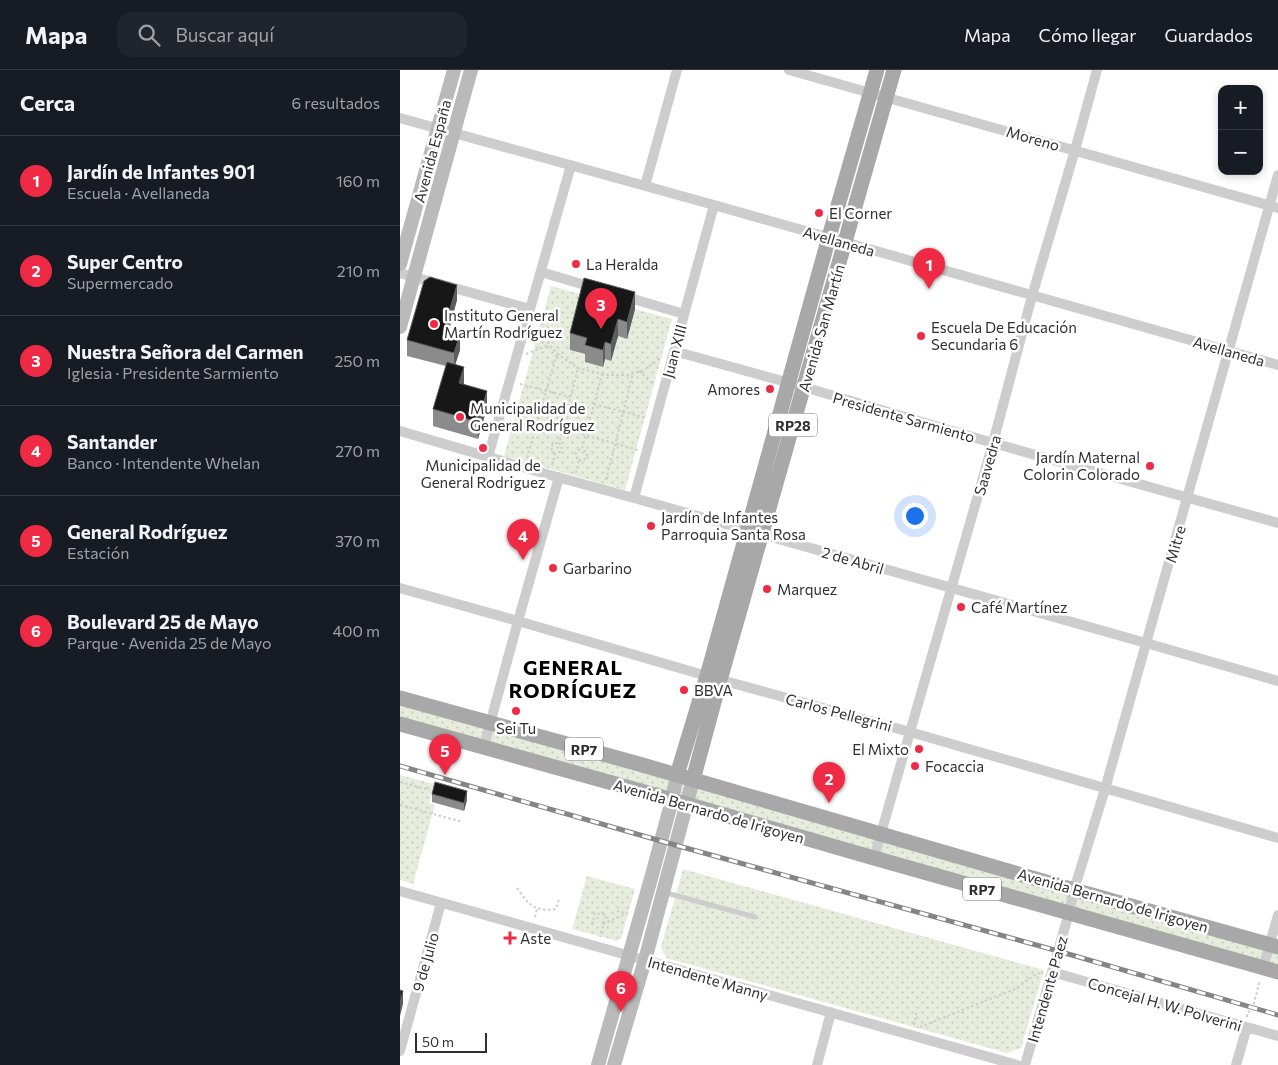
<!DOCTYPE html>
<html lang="es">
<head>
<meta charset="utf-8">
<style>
	body { margin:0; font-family:Commissioner,sans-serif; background:#20242c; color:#f1f3f6 }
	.controls { position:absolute; right:15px; top:15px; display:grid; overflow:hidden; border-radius:10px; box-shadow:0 2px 8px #0003 }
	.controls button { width:45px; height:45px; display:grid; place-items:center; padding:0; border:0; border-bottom:1px solid #363941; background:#171b24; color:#f1f3f6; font:25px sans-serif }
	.scale { position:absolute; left:15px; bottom:12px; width:72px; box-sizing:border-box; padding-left:5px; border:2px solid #303030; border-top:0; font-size:14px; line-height:18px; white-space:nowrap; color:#303030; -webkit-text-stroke:4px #fff; paint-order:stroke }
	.you { position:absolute; left:514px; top:445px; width:18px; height:18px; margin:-12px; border:4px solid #fff; border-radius:50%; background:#1a73e8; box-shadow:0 0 0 8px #1a73e833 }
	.badge { display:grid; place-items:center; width:32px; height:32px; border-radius:50%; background:#ee2a44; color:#fff; font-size:16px; font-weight:700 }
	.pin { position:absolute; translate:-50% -41px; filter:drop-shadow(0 1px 2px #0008) }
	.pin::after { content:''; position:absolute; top:26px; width:18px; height:15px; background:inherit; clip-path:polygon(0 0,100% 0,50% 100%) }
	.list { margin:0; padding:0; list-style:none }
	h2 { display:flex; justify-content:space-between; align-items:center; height:65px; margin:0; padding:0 20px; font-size:21px }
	h2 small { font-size:16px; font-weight:400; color:#9ea1a6 }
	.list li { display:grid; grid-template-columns:32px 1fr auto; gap:15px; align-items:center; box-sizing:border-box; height:90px; padding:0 20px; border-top:1px solid #363941 }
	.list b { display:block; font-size:19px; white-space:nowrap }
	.list p { margin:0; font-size:16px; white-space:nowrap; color:#9ea1a6 }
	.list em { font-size:16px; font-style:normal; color:#9ea1a6 }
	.icon { flex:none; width:28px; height:28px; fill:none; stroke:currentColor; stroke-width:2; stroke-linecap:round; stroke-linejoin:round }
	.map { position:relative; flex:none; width:878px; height:995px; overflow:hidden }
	header { display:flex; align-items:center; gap:30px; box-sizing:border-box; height:70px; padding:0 25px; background:#171b24; border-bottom:1px solid #363941 }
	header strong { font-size:24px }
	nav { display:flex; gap:28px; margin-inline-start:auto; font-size:18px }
	.search { width:350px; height:45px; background:#20242c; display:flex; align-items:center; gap:12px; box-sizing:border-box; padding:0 18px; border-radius:15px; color:#9ea1a6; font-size:19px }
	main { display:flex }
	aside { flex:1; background:#171b24 }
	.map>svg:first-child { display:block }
	.park { fill:url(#park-dots) }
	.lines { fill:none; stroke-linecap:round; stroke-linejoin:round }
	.path { stroke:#cdcdcd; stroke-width:2; stroke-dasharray:2.5 2.5; stroke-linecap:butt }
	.lane { stroke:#cdcdcd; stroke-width:5 }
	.street { stroke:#cdcdcd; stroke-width:10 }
	.secondary { stroke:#bababa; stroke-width:14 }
	.primary { stroke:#a8a8a8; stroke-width:15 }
	.rail-casing { stroke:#858585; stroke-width:5 }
	.rail { stroke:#fff; stroke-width:3; stroke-dasharray:9; stroke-linecap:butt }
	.wall { fill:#8b8b8b }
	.shaded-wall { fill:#5d5d5d }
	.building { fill:#171717; stroke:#5d5d5d }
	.poi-dot { fill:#ee2a44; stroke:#fff; stroke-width:2 }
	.labels { text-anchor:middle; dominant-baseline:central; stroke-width:5; stroke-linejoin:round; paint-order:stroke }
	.shield { fill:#fff; stroke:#6e6e6e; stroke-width:1 }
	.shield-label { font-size:14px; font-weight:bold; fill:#303030 }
	.street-label { font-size:15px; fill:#303030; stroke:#fff }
	.poi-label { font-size:15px; fill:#303030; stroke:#fff; text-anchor:start }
	.district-label { font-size:20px; font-weight:bold; letter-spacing:1px; fill:#000; stroke:#fff }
</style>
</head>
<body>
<header>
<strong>Mapa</strong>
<div class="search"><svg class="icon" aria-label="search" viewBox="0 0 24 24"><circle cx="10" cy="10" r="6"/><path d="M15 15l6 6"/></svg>Buscar aquí</div>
<nav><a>Mapa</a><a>Cómo llegar</a><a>Guardados</a></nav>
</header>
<main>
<aside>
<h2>Cerca<small>6 resultados</small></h2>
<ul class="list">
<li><span class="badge">1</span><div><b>Jardín de Infantes 901</b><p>Escuela · Avellaneda</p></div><em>160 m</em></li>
<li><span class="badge">2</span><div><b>Super Centro</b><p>Supermercado</p></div><em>210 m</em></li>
<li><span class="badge">3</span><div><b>Nuestra Señora del Carmen</b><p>Iglesia · Presidente Sarmiento</p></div><em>250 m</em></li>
<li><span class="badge">4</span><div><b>Santander</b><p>Banco · Intendente Whelan</p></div><em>270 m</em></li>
<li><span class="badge">5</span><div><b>General Rodríguez</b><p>Estación</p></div><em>370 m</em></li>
<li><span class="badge">6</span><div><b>Boulevard 25 de Mayo</b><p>Parque · Avenida 25 de Mayo</p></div><em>400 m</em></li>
</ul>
</aside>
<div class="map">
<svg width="878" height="995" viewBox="0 0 878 995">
	<defs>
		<pattern id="park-dots" width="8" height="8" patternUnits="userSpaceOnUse" patternTransform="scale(1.25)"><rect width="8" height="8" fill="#e7eddd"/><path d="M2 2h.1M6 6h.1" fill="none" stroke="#c6ccbe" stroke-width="1.8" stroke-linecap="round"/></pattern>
	</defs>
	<rect width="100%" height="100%" fill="#fff"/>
	<path class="park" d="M151,216L184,225L170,280L187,285L203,296L205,289L218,266L227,269L235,239L272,249L225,420L104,386Z
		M0,628L878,877V902L0,654Z
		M0,705L34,714L29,733L35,735L13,814L0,810Z
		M283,799L644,900L621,978L607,983L266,888L261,877Z
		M187,806L235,819L221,869L217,871L172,859Z"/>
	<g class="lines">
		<path class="path" d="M139,243L149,275L159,285L178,298L206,305H228L244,300L262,287
			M126,284L149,275
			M239,301L254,315
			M120,314L170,327
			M194,334L247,348
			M110,344L238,380
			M155,384L152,381L151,376L154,373H159
			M127,388L157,283
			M179,390H184L187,387V383L182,379
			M152,395L155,384L160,382C163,379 162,375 159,373L178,298
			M176,403L179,390L176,387V383L178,380L182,379L202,304
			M206,410L233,303
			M0,712L30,720
			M0,735L63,752
			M117,818C129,835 134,842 156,839L159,829
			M217,841L226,843
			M135,847L137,839
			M203,854L228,843
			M192,855L195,843L206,845L200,867
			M847,947V944L853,937L860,910
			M514,955L517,940
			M520,957L615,919L636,904L641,903"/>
		<path class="lane" d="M263,822L355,847"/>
		<path class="street" d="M389,0L878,138
			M0,48L314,135L878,295
			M245,116L277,0
			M141,202L195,218
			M0,203L130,239
			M223,226L284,244
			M274,281L404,317L593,373L878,453
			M0,361L150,405L234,428L746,573L878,611
			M88,387L171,95
			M234,428L314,135
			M0,518L118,551L307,606L510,662L878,768
			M84,676L118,551L159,407
			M474,788L510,662L593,373L632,226L675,80L697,0
			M0,821L617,995
			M863,898L878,845
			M652,902L878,966
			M0,981L41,833
			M417,995L431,942
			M625,995L669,843L674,820L705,719L878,105
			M836,995L847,957"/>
		<path class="secondary" d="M0,194L54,0
			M0,257L71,0
			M198,995L252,805L272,730L277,705
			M214,995L245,890L293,710"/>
		<path class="primary" d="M0,628L239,694L674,820L878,877
			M0,654L241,721L474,788L878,902
			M277,705L307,606L429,167L477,0
			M293,710L320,610L494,0"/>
		<defs>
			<path id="rail" d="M0,696L275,775L658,881L878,945"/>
		</defs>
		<use href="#rail" class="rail-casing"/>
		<use href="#rail" class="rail"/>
	</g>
	<path class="wall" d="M57,230L49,261L60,280L55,294L64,314L87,338L78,369L33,356V339L46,296L7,286V270Z
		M235,239L227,269L218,266L211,291L205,289L203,297L185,292V284L170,280V263Z
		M32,724L67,730L64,741L32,732Z"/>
	<path class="shaded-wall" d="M57,215V230L44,275V259Z
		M235,222V239L227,269V252Z
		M218,249V266L211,291V274Z
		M60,264V280L54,299V283Z
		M205,272V289L203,297V280Z
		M64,297V314L59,330V313Z
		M87,321V338L78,369V352Z
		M67,721V730L64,741V733Z
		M3,921V934L0,946V933Z"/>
	<path class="building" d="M30,207L57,215L44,259L60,264L54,283L7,270L24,211Z
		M184,208L235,222L227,252L218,249L211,274L205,272L203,280L185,275L187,268L170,263Z
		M47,292L64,297L59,313L87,321L78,352L33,339Z
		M35,712L67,721L64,733L32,724Z
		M0,920L3,921L0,933Z"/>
	<g class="poi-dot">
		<circle cx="419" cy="143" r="5"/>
		<circle cx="176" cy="194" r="5"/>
		<circle cx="34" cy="254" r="5"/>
		<circle cx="521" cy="266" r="5"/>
		<circle cx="370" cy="319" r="5"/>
		<circle cx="60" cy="347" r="5"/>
		<circle cx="83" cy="378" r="5"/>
		<circle cx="750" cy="396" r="5"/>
		<circle cx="251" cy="456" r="5"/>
		<circle cx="153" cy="498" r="5"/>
		<circle cx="367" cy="519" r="5"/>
		<circle cx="561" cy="537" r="5"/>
		<circle cx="284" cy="620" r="5"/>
		<circle cx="116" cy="641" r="5"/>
		<circle cx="519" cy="679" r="5"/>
		<circle cx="515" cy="696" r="5"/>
		<path d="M107.5 860.5h5v5h5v5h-5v5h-5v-5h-5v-5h5z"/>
	</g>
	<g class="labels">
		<g class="shield">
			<rect x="369" y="343.5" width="48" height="23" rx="4"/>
			<rect x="165" y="667.5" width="38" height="23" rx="4"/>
			<rect x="563" y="807.5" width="38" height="23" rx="4"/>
		</g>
		<g class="shield-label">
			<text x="393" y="355">RP28</text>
			<text x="184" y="679">RP7</text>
			<text x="582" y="819">RP7</text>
		</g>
		<g class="street-label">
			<text transform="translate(633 68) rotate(16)">Moreno</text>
			<text transform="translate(32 81) rotate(-75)">Avenida España</text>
			<text transform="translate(439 171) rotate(16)">Avellaneda</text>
			<text transform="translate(421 258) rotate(-74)">Avenida San Martín</text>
			<text transform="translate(274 281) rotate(-75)">Juan XIII</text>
			<text transform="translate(829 281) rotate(16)">Avellaneda</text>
			<text transform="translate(504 347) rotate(16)">Presidente Sarmiento</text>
			<text transform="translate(587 395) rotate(-74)">Saavedra</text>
			<text transform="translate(775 474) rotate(-74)">Mitre</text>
			<text transform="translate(453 490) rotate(16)">2 de Abril</text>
			<text transform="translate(439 642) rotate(15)">Carlos Pellegrini</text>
			<text transform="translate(309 741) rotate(16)">Avenida Bernardo de Irigoyen</text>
			<text transform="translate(713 830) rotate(16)">Avenida Bernardo de Irigoyen</text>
			<text transform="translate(25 892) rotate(-74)">9 de Julio</text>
			<text transform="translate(308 908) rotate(16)">Intendente Manny</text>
			<text transform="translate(647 919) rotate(-74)">Intendente Paez</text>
			<text transform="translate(765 934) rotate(16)">Concejal H. W. Polverini</text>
		</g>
		<g class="poi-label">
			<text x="429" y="143">El Corner</text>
			<text x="186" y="194">La Heralda</text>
			<text x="44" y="245">Instituto General<tspan x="44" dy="17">Martín Rodríguez</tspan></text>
			<text x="531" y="257">Escuela De Educación<tspan x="531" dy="17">Secundaria 6</tspan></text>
			<text x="360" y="319" text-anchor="end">Amores</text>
			<text x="70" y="338">Municipalidad de<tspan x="70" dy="17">General Rodríguez</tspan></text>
			<text x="740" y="387" text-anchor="end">Jardín Maternal<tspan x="740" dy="17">Colorin Colorado</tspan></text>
			<text x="83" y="395" text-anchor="middle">Municipalidad de<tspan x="83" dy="17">General Rodriguez</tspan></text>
			<text x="261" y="447">Jardín de Infantes<tspan x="261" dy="17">Parroquia Santa Rosa</tspan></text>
			<text x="163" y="498">Garbarino</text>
			<text x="377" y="519">Marquez</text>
			<text x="571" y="537">Café Martínez</text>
			<text x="294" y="620">BBVA</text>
			<text x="116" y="658" text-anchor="middle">Sei Tu</text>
			<text x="509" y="679" text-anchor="end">El Mixto</text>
			<text x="525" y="696">Focaccia</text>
			<text x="120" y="868">Aste</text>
		</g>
		<g class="district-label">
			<text x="173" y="597">GENERAL<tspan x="173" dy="23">RODRÍGUEZ</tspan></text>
		</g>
	</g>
</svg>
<div class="controls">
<button>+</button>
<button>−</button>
</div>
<div class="scale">50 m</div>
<div class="you"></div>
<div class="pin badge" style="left:529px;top:219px">1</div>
<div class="pin badge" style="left:429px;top:733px">2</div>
<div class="pin badge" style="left:201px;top:259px">3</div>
<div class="pin badge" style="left:123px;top:490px">4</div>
<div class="pin badge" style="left:45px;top:705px">5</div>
<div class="pin badge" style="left:221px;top:942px">6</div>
</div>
</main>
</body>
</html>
